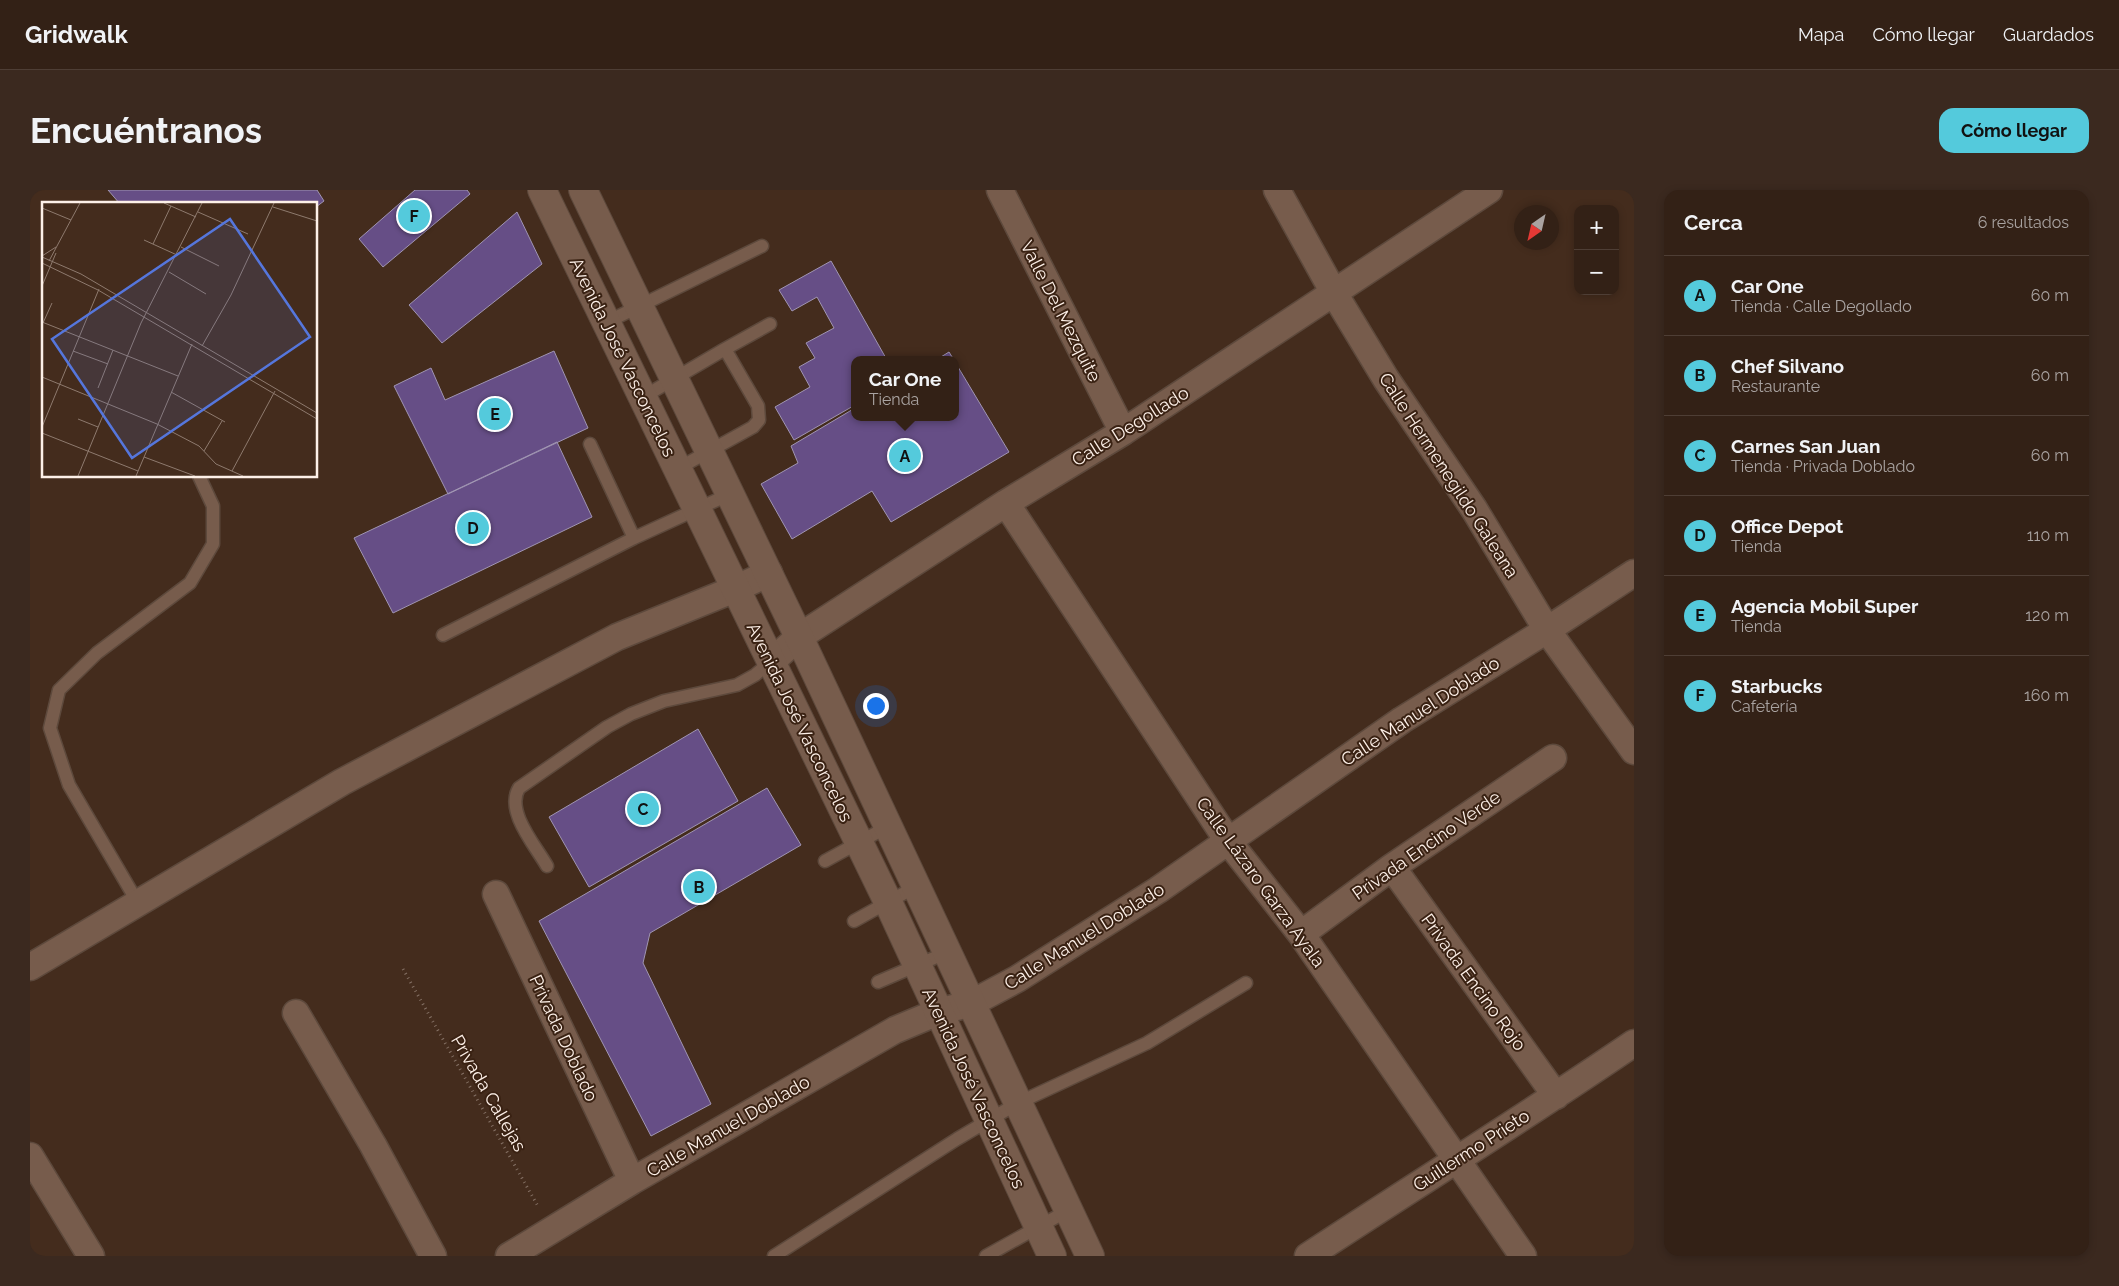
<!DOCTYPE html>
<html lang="es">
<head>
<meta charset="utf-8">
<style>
	body { margin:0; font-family:Raleway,sans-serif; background:#3b291f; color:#f1f3f6 }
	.controls { position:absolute; right:15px; top:15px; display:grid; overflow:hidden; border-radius:10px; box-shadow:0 2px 8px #0003 }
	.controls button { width:45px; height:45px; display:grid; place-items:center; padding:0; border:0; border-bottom:1px solid #4e3e35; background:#332116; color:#f1f3f6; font:25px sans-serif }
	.compass { position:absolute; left:1484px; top:15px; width:45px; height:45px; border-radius:50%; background:#332116; box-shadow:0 2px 8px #0003; rotate:214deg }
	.you { position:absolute; left:845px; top:515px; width:18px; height:18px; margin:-12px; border:4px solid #fff; border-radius:50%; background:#1a73e8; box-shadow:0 0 0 8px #1a73e833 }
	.badge { display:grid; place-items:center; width:32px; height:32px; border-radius:50%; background:#54cadc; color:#111; font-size:16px; font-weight:700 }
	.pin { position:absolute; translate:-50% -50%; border:2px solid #fff; box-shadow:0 1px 5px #0006 }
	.popup { position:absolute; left:821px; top:166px; width:108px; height:65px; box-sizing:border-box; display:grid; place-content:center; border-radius:10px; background:#332116; filter:drop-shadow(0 1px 4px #0005); font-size:16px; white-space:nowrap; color:#a9a3a1 }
	.popup b { font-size:19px; color:#f1f3f6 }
	.popup::after { content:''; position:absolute; left:50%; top:100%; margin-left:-10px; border:10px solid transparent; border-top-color:#332116 }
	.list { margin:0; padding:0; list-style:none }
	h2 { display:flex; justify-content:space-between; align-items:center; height:65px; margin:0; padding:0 20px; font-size:21px }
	h2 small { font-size:16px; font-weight:400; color:#a9a3a1 }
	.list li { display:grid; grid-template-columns:32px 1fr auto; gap:15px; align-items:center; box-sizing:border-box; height:80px; padding:0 20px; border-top:1px solid #4e3e35 }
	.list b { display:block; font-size:19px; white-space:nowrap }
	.list p { margin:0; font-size:16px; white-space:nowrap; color:#a9a3a1 }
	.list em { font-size:16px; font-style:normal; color:#a9a3a1 }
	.map { position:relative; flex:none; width:1604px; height:1066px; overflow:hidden; border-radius:15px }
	header { display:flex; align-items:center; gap:30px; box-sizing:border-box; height:70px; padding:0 25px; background:#332116; border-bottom:1px solid #4e3e35 }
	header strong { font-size:24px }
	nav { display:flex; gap:28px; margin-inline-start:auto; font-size:18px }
	.intro { display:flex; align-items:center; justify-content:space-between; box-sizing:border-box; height:120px; padding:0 30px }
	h1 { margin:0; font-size:35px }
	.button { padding:12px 22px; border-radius:15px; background:#54cadc; color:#111; font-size:18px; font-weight:700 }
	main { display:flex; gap:30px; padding:0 30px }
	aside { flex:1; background:#332116; border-radius:15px; box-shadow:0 2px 8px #0003 }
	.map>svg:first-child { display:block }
	.building { fill:#664e86; stroke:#a095b2 }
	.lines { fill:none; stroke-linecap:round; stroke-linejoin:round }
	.lane-casing { stroke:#5d493c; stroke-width:15 }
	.street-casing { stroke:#5d493c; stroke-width:29 }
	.secondary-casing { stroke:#5d493c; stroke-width:30 }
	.path { stroke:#847064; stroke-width:3; stroke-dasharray:1 4; stroke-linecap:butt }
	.lane { stroke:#775c4c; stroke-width:12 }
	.street { stroke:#775c4c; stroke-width:26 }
	.secondary { stroke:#775c4c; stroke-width:28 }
	.labels { text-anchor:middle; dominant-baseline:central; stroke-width:4; stroke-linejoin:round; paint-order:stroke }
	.street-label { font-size:18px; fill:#fdf0e8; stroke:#3a2213 }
	.inset-road { fill:none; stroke:#8e7a6e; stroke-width:1 }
	.view { fill:#5576dc; fill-opacity:0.15; stroke:#5576dc; stroke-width:2.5 }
	.inset-edge { fill:none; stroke:#fdf0e8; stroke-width:2.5 }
</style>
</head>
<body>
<header>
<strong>Gridwalk</strong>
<nav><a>Mapa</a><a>Cómo llegar</a><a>Guardados</a></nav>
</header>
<div class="intro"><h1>Encuéntranos</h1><a class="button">Cómo llegar</a></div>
<main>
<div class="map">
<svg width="1604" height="1066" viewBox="0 0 1604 1066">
	<rect width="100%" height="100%" fill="#442c1d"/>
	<path class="building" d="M78,0H287L294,11L286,17V14H90Z
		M385,0H437L440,4L353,77L329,49Z
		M487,22L512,74L412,153L379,115Z
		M801,71L857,170H825V215L764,250L745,217L780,197L769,177L785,168L776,153L804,138L787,107L762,121L749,100Z
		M524,161L558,238L418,304L364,196L401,178L415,210Z
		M919,162L924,170H906Z
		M925,172L979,262L861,332L842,301L762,349L731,294L768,273L761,256L825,218V227H925Z
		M527,252L562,327L363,423L324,348Z
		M668,539L708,611L559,697L519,627Z
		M737,598L771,655L620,743L613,773L681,914L621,946L509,731Z"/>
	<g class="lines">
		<defs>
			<path id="lane" d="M577,132L732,56
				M695,159L740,134
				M613,207L695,159L728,216L729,230L723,237L647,279
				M560,254L604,348
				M413,445L604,348L700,304
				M795,671L859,636
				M517,676C505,655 475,621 489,598L577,537L601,524L634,511L707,495L725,485L742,471
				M108,713L39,595L20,538L29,500L67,463L160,393L183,354V316L169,286
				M824,731L887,696
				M848,792L918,762
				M744,1066L927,949L988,913L1117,853L1216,793
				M956,1066L1037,1021"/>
			<path id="street" d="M970,0L1093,242
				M1247,0L1304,103L1356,189L1444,319L1517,440L1604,561
				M976,313L1198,651L1271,744L1493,1066
				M742,471L769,447L976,313L1093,242L1459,0
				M1362,677L1526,906
				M466,704L602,991
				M1271,744L1362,677L1523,568
				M0,777L312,592L587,447L705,399L739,383
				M266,823L343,955L403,1066
				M0,966L61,1066
				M479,1066L602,991L865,840L908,822L942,813L987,789L1128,700L1372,530L1517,440L1604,383
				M1278,1066C1386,995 1497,926 1604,853"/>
			<path id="secondary" d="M512,0L858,712L1022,1066
				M553,0L769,447L1060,1066"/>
		</defs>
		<use href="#lane" class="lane-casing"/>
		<use href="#street" class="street-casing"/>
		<use href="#secondary" class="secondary-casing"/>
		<path class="path" d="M373,779L509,1018"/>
		<use href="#lane" class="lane"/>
		<use href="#street" class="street"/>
		<use href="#secondary" class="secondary"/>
	</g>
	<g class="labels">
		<g class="street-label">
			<text transform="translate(1031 121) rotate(63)">Valle Del Mezquite</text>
			<text transform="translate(593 167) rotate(64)">Avenida José Vasconcelos</text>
			<text transform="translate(1100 236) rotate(-32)">Calle Degollado</text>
			<text transform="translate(1419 285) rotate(57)">Calle Hermenegildo Galeana</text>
			<text transform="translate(1390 521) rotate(-33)">Calle Manuel Doblado</text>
			<text transform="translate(770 532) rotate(64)">Avenida José Vasconcelos</text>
			<text transform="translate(1396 655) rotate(-35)">Privada Encino Verde</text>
			<text transform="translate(1231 692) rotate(54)">Calle Lázaro Garza Ayala</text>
			<text transform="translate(1054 746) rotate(-32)">Calle Manuel Doblado</text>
			<text transform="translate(1444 792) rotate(54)">Privada Encino Rojo</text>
			<text transform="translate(534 848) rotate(65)">Privada Doblado</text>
			<text transform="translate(944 898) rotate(65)">Avenida José Vasconcelos</text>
			<text transform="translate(459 903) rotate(60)">Privada Callejas</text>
			<text transform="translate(698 936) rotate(-30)">Calle Manuel Doblado</text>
			<text transform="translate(1441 960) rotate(-33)">Guillermo Prieto</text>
		</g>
	</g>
	<g transform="translate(12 12)">
		<rect width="275" height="275" fill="#442c1d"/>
		<path class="inset-road" d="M122,1L154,15M231,5L275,19M0,6L29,18M156,10L206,32M102,38L135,53M111,42L129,4M139,45L177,64M0,54L14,45M0,55L39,72L275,211M7,59L38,1M0,61L56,88L275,217M127,70L164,92M0,84L14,51M0,120L136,174M1,121L10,101M160,144L189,93L232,1M31,149L66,162M0,175L115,222L157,244L174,262L201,274M56,186L71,148M129,190L183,220M36,217L56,225M0,225L57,87M0,231L96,269M162,249L180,219M102,255L153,274M190,269L233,189M36,274L99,121L160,1M94,274L150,142"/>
		<path class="view" d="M188,17L268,135L90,256L10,137Z"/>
		<rect width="275" height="275" class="inset-edge"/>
	</g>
</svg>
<div class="controls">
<button>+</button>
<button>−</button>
</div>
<svg class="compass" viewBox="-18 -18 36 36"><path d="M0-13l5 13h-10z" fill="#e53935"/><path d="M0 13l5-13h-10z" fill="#a9a3a1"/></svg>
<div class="you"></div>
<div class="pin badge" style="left:875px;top:266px">A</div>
<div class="popup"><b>Car One</b>Tienda</div>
<div class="pin badge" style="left:669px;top:697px">B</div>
<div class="pin badge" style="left:613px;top:619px">C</div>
<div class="pin badge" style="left:443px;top:338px">D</div>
<div class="pin badge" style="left:465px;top:224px">E</div>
<div class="pin badge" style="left:384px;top:26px">F</div>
</div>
<aside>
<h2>Cerca<small>6 resultados</small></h2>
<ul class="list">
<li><span class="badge">A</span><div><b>Car One</b><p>Tienda · Calle Degollado</p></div><em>60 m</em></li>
<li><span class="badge">B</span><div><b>Chef Silvano</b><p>Restaurante</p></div><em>60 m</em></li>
<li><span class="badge">C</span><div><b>Carnes San Juan</b><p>Tienda · Privada Doblado</p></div><em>60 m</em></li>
<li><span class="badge">D</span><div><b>Office Depot</b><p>Tienda</p></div><em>110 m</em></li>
<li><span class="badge">E</span><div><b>Agencia Mobil Super</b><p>Tienda</p></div><em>120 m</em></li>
<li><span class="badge">F</span><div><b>Starbucks</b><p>Cafetería</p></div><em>160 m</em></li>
</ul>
</aside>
</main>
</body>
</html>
